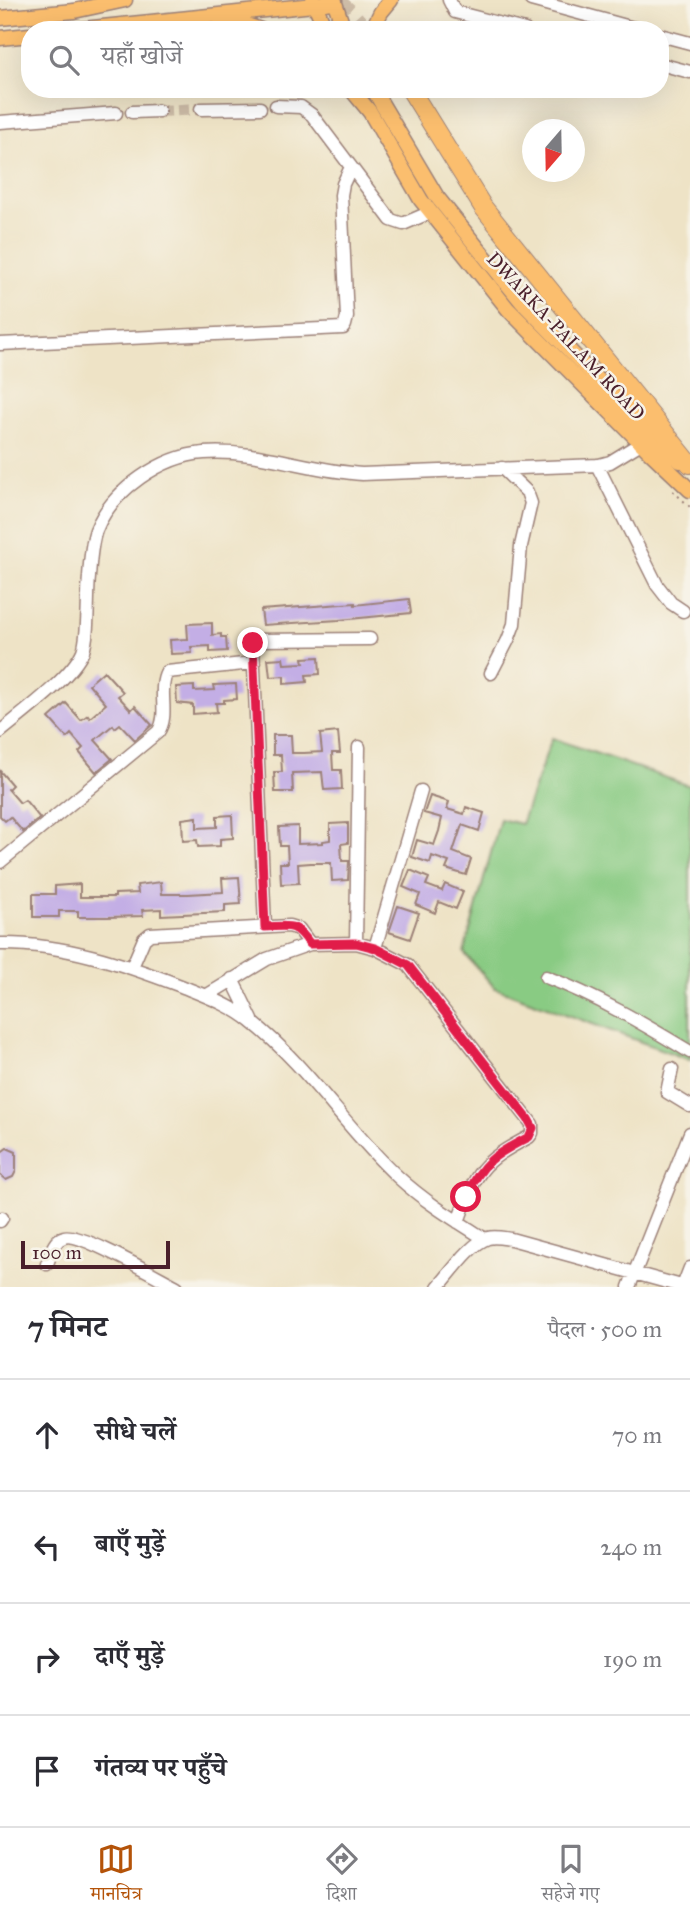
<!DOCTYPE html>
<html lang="hi">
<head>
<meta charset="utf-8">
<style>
	body { margin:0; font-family:"IM FELL Great Primer","Noto Serif Devanagari",serif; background:#f2f2f3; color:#2b2b33 }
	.compass { position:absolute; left:522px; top:119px; width:63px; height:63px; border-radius:50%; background:#fff; box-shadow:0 7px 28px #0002; rotate:200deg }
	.scale { position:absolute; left:21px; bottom:18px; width:149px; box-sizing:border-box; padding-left:7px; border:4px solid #4a1f2b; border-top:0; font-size:19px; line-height:24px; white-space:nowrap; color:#4a1f2b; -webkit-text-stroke:5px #f7f3e8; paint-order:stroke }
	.stop { position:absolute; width:21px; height:21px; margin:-16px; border:5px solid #e11d48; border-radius:50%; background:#fff }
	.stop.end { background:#e11d48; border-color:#fff; box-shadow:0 2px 7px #0008 }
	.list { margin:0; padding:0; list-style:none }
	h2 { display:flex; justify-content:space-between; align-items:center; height:91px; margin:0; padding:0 28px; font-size:30px }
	h2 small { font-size:23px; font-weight:400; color:#7c7c81 }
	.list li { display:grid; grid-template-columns:46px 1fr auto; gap:21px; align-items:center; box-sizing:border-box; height:112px; padding:0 28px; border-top:2px solid #e1e1e2 }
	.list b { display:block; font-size:26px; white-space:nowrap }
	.list em { font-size:23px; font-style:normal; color:#7c7c81 }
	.icon { flex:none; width:38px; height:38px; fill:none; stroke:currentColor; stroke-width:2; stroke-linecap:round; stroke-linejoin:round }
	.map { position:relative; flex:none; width:690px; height:1287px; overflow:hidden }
	.search { position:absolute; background:#fff; box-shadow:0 7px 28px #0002; left:21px; right:21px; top:21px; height:77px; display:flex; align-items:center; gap:18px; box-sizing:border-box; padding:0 24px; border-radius:28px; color:#7c7c81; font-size:26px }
	.sheet { height:539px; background:#fff }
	nav { display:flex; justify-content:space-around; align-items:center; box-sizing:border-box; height:98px; border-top:2px solid #e1e1e2; background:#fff; font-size:19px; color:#7c7c81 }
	nav a { display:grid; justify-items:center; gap:4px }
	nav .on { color:#b45309 }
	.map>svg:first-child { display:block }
	.green { fill:#89cb83; stroke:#6a7557; stroke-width:2 }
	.building { fill:#c3aee5 }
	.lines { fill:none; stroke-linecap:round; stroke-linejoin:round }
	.minor-tunnel { stroke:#cdbca7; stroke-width:12; stroke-dasharray:12 6; stroke-linecap:butt }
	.highway-tunnel { stroke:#cdbca7; stroke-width:18; stroke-dasharray:18 9; stroke-linecap:butt }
	.minor-casing { stroke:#9c8178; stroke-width:15 }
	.major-casing { stroke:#9c8178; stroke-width:17 }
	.highway-casing { stroke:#9c8178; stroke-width:20 }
	.path { stroke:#9c8178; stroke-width:2; stroke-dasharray:2 5; stroke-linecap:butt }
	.minor { stroke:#fff; stroke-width:12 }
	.major { stroke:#fbbe6e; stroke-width:14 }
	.highway { stroke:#fbbe6e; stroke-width:18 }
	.route { stroke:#e11d48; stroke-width:9 }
	.labels { text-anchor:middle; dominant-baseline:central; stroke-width:5; stroke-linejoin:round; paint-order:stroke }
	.street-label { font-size:19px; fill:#4a1f2b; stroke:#f7f3e8 }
</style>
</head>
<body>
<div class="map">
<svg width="690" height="1287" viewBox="0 0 690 1287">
	<rect width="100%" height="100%" fill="#f7f3e8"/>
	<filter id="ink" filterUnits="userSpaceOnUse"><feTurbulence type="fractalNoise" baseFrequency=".0143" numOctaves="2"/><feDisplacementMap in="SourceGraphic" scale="14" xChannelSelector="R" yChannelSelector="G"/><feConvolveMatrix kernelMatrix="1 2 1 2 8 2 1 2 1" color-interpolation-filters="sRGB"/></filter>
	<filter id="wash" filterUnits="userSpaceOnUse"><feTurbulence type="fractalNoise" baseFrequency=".00686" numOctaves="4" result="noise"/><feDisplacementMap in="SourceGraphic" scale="28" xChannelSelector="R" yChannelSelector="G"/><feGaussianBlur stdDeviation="1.57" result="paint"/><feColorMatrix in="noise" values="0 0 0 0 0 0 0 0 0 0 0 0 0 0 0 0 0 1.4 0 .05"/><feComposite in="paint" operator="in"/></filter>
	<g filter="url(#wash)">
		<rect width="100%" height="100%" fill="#eee3c6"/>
		<path class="green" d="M552,738L690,786V1060L495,988L464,953L500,819L521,824Z"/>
		<g id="blocks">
			<path class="building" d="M409,599L411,613L339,620L263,625L261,610L355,603V605Z
				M212,623V635L221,634V637H226L227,651L210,652V646L191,647L192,653L171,654L170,640L188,639L187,624Z
				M319,657L320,674L306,675L307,682L284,684V676L270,677L268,659L283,658L284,664L304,663L303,658Z
				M104,671L123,692L118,696L131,710L135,706L152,725L135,740L120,724L115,728L113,725L95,740L112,759L96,772L79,752L83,748L71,734L67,738L49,718L66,703L81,720L88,715L90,718L106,704L89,684Z
				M236,684L237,699L224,700V703H216L217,712L193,714V705L177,703L176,687L194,686V691L215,690L214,685Z
				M338,732L340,753H332L333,770H341L342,789L324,790L322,772L292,773L293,792H275L274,772H282L281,755H273V735H291L292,753H304L322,752L320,734Z
				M0,771L12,785L8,789L20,803L25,800L40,818L23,832L10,817L5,821L0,816Z
				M430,796L449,802L447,809L464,814L466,807L484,813L479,831L462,825L453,852L471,859L466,875L446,869L449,862L432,856L430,863L412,857L417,840L434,845L439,831L442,818L424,813Z
				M232,815L233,838L220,839V846L198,847L197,840L183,841L182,819L197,817V828L217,827V816Z
				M348,823V843L341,844L342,861H349L348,880L332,881L331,863H311L298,864L299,883L281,884L280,863H288L287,846H280L279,827L298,826V844L323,843V841L330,840V824Z
				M410,870L429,878L426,885L442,891L445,884L463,892L456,909L439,902L435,913L416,905L420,894L403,887Z
				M239,877L241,904L225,905V912L161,915V909L142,910L143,916L108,917H78V911H59V917H33V894H55V886L80,884V897H115V894L138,893L137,885L161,882L162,894H188L223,892L222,878Z
				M398,906L419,913L410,939L389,932Z
				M7,1148L16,1152V1171L13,1177L6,1180L0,1175V1153Z"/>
		</g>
	</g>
	<g filter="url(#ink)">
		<use href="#blocks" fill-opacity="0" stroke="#9c8178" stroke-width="2"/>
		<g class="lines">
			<path class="minor-tunnel" d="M159,111L201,109"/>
			<path class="highway-tunnel" d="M335,0L350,13L365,30"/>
			<defs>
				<path id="minor" d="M449,0L455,12L525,30
					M531,0L641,30
					M660,35L690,43
					M660,64L690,72
					M276,106L301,107L312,115L391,220L403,224L431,212
					M201,109L260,108
					M132,112L159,111
					M0,122L116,113
					M0,344L343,328L345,325L347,317L341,195L343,184L351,167
					M597,465L657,585L671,603L683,611
					M491,673L508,640L514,624L521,546L531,503L527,492L502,468
					M0,732C23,713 72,677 83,651C89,635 87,596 89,577C90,562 91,544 96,530C112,490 162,456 204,453C258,449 309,471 362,474L599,465L610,462L641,443
					M0,862L158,732C170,715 157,690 167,672L253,663
					M265,927L253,644L258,640L370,639
					M356,943L359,747
					M0,944C62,943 124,964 181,986C205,996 232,1005 252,1022C308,1066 346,1129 398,1177C425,1202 455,1220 485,1239
					M375,948L421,791
					M132,967L144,939L150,934L289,926L299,929L310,944
					M546,977C596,996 644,1024 690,1052
					M232,979L252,1020
					M206,996L267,959L310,944L356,943L375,948L408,965L532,1124V1133L529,1137C481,1162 476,1171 458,1222
					M672,1069L667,1092L690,1106
					M0,1221L2,1218
					M47,1264C51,1254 53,1240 64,1237C79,1231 159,1278 177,1287
					M683,1286L690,1268
					M438,1287C451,1273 470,1244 488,1238C495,1236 503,1238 511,1239L685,1287
					M629,1287L690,1133"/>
				<path id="major" d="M313,0L326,30
					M334,0L344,30
					M0,18L74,11L125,0
					M220,19L234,21L261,30
					M73,30L314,5L335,1
					M372,30L381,12L391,0
					M0,38L30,35
					M351,89L370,112L421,200L508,309L651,453L690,490
					M373,89L437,197L477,247L522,302L661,444L680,461"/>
				<path id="highway" d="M410,89L483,207L690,464"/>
			</defs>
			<use href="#minor" class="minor-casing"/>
			<use href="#major" class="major-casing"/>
			<use href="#highway" class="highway-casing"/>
			<path class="path" d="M335,89L340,94
				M673,491L690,507"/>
			<use href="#minor" class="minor"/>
			<use href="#major" class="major"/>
			<use href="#highway" class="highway"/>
		</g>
	</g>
	<g class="lines" filter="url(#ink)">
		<path class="route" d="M253,643L265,927C290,926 295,922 310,944L356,943L375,948L408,965L528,1119L533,1128L529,1137C495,1154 482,1162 466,1197"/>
	</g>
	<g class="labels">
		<g class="street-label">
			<text transform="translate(566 336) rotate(47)">DWARKA-PALAM ROAD</text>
		</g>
	</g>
</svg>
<svg class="compass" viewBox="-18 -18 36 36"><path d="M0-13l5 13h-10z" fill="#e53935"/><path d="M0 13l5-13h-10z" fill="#7c7c81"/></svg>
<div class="scale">100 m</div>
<div class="stop" style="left:466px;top:1197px"></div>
<div class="stop end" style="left:253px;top:643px"></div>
<div class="search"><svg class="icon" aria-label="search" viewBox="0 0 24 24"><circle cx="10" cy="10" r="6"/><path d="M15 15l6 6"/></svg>यहाँ खोजें</div>
</div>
<section class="sheet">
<h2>7 मिनट<small>पैदल · 500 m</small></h2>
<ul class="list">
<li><svg class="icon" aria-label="ahead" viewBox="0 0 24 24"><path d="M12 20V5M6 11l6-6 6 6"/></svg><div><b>सीधे चलें</b></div><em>70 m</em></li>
<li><svg class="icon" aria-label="left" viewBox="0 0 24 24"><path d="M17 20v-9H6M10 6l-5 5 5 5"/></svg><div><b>बाएँ मुड़ें</b></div><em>240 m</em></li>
<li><svg class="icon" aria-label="right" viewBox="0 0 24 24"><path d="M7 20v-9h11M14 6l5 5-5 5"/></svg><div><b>दाएँ मुड़ें</b></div><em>190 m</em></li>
<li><svg class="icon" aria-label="arrive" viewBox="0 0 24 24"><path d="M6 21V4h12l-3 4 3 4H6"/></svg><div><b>गंतव्य पर पहुँचे</b></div></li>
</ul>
</section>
<nav>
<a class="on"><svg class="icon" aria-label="map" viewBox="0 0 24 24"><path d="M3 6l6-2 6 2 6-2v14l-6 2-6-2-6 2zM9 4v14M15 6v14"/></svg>मानचित्र</a>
<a><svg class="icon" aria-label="directions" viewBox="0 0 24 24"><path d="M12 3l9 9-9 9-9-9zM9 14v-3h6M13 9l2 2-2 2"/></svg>दिशा</a>
<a><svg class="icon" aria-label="saved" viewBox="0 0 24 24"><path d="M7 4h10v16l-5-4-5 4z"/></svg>सहेजे गए</a>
</nav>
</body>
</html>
